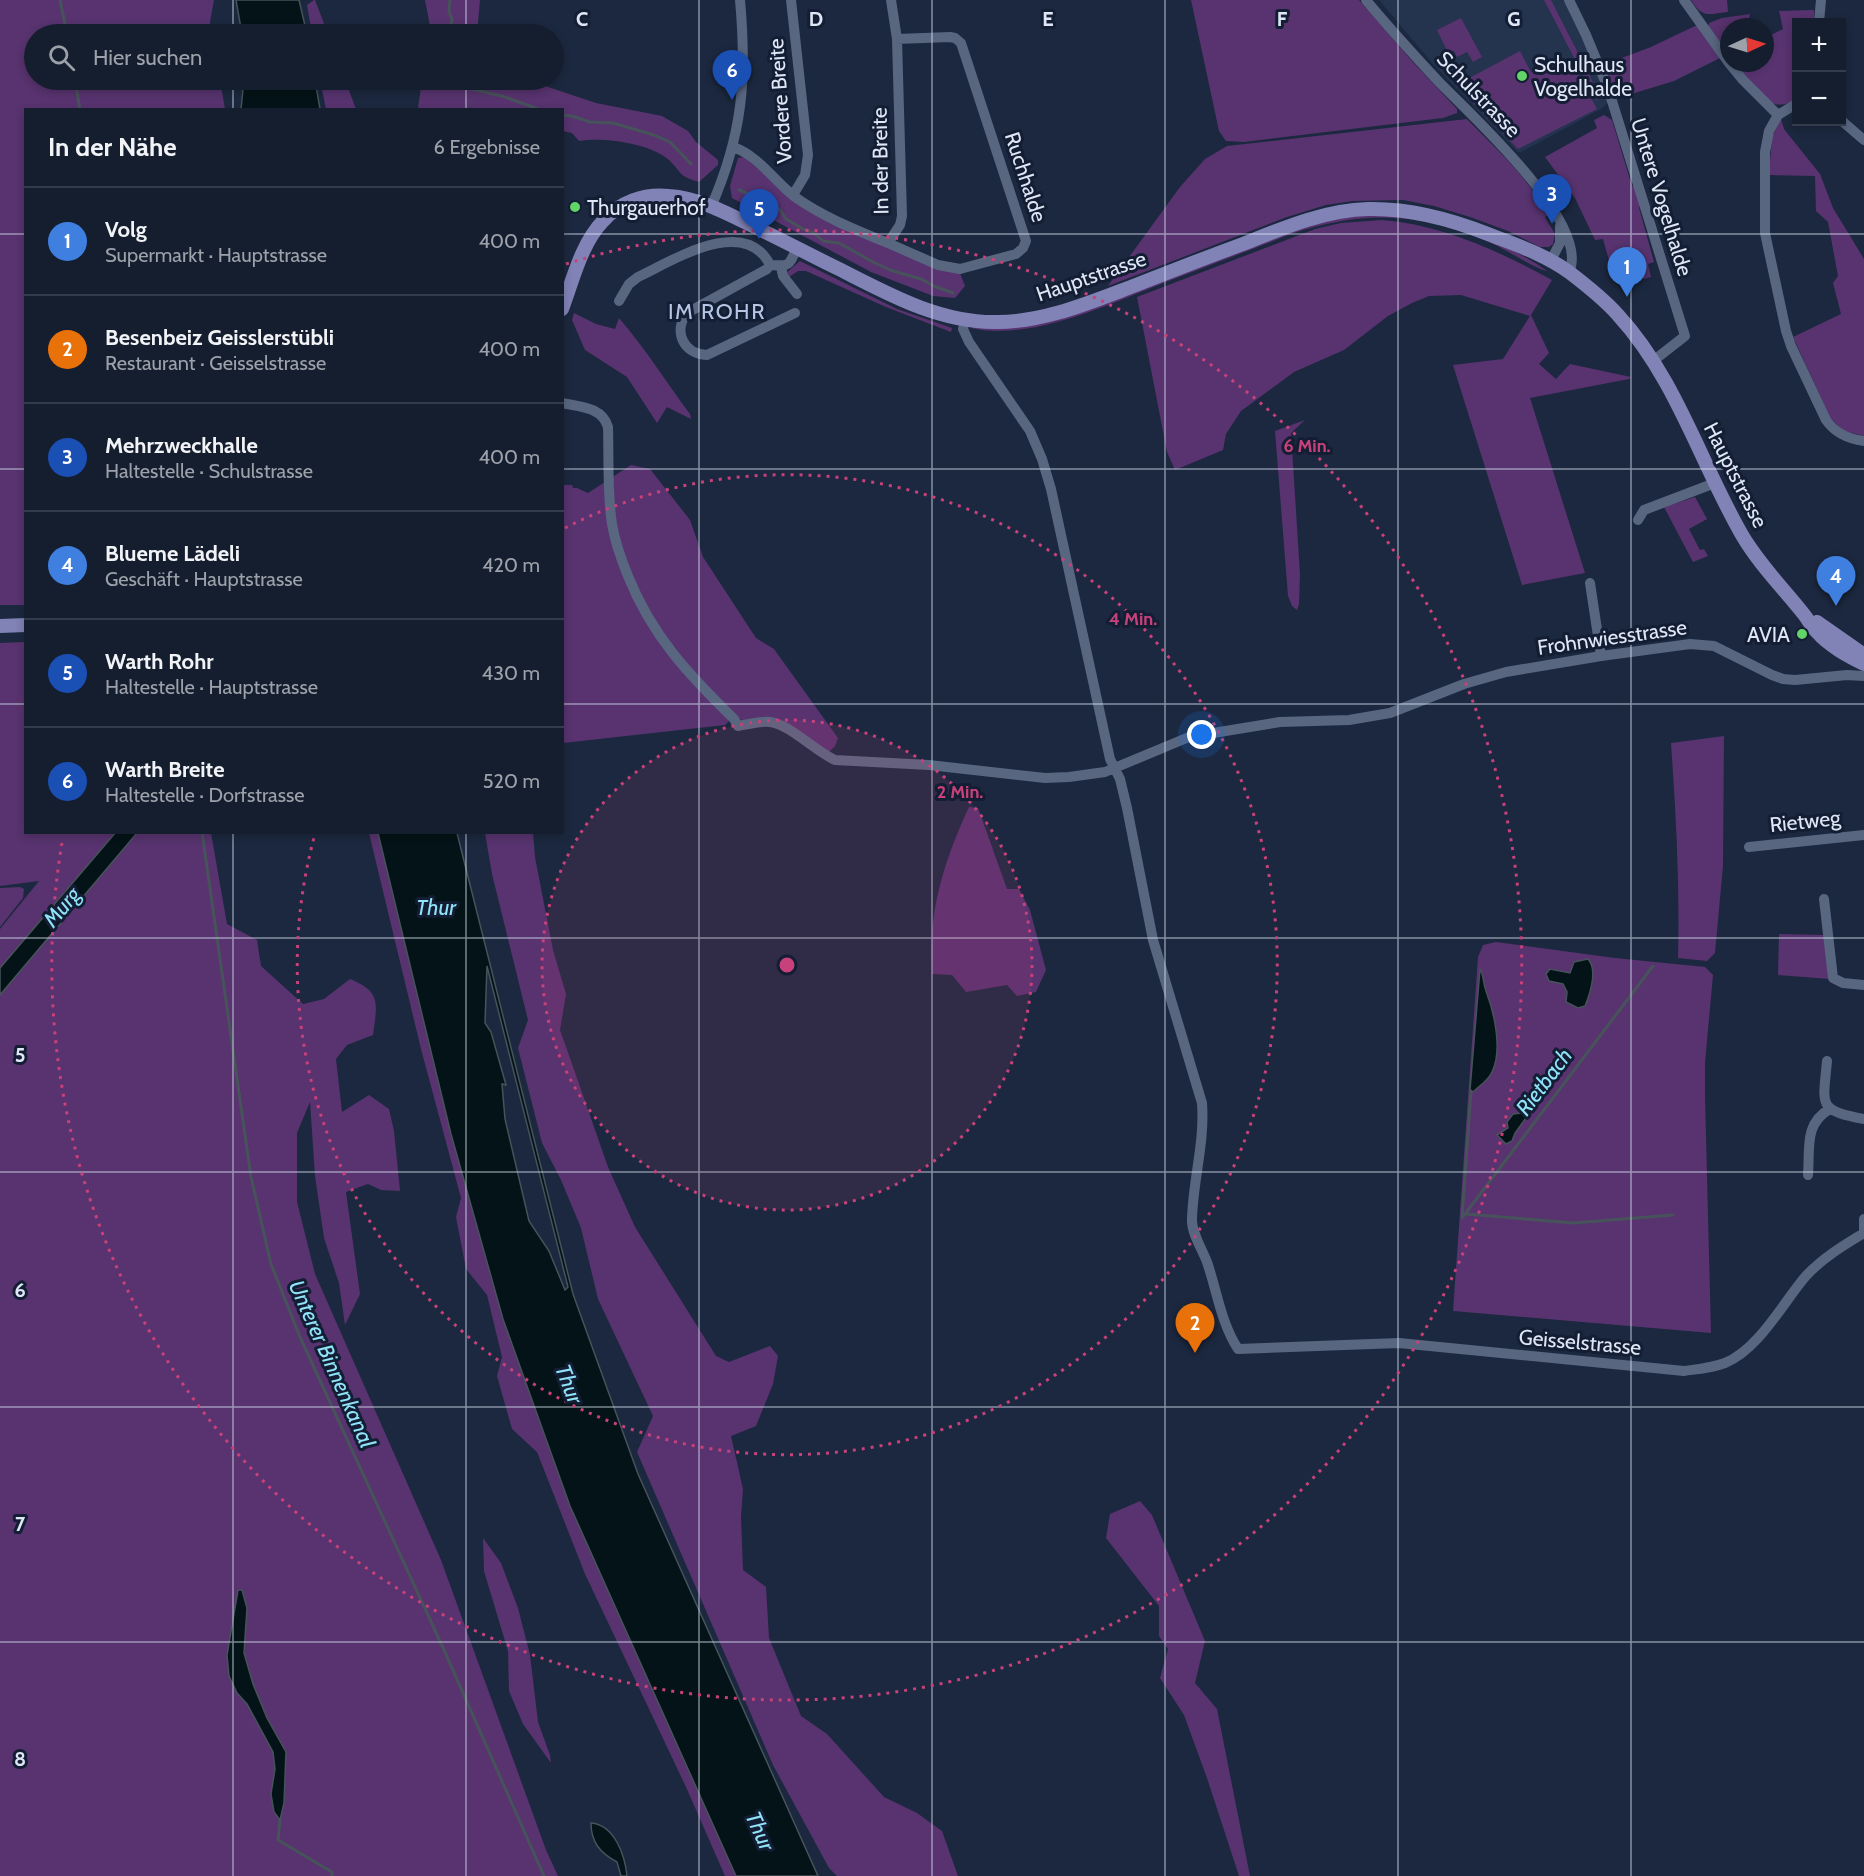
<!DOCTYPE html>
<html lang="de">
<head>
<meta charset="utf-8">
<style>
	body { margin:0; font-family:Cabin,sans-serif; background:#222b3b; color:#f1f3f6 }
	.controls { position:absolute; right:18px; top:18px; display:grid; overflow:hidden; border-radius:0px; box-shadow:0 3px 9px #0003 }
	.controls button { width:54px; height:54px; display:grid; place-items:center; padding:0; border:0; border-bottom:2px solid #343c4b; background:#151e2f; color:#f1f3f6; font:30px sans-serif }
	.compass { position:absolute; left:1720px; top:18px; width:54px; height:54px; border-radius:50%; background:#151e2f; box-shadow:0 3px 9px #0003; rotate:86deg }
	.you { position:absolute; left:1202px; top:735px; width:21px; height:21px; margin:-15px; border:4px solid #fff; border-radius:50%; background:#1a73e8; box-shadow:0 0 0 9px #1a73e833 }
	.badge { display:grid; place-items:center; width:39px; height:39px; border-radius:50%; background:#bca0f2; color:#fff; font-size:20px; font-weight:700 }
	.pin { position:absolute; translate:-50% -50px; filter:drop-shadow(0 2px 3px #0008) }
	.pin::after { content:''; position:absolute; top:32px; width:21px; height:18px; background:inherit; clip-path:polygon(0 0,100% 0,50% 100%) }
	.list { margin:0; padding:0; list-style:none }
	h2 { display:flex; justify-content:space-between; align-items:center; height:78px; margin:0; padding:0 24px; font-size:26px }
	h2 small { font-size:20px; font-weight:400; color:#9da2aa }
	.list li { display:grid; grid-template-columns:39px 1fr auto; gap:18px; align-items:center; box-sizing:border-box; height:108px; padding:0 24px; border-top:2px solid #343c4b }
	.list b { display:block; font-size:22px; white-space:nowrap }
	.list p { margin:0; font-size:20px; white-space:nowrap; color:#9da2aa }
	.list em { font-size:20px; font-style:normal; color:#9da2aa }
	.icon { flex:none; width:33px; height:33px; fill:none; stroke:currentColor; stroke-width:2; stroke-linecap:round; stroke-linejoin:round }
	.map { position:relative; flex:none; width:1864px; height:1876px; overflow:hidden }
	.search { position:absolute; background:#151e2f; box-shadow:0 3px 9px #0003; left:24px; top:24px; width:540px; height:66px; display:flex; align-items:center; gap:15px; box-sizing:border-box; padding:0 21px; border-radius:33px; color:#9da2aa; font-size:22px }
	.panel { position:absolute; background:#151e2f; box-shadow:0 3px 9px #0003; left:24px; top:108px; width:540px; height:726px; border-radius:0px }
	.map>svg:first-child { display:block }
	.built { fill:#24334e }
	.green { fill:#58336f }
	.water { fill:#041317; stroke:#46535a; stroke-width:1.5; fill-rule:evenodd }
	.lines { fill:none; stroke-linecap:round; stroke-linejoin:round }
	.stream { stroke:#46535a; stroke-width:3 }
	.minor { stroke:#586680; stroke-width:10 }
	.major { stroke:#8183b7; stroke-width:14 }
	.grid { fill:none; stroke:#dfe7f6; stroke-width:1.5; stroke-opacity:0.55 }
	.ring { fill:none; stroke:#c8417a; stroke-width:3; stroke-dasharray:3 6 }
	.poi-dot { fill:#63d468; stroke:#131e34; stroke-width:2 }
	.labels { text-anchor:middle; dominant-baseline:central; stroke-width:6; stroke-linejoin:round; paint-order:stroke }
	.poi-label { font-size:21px; fill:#dfe7f6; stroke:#131e34; text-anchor:start }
	.street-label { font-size:21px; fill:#dfe7f6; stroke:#131e34 }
	.neighbourhood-label { font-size:22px; letter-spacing:1.5px; fill:#b6c5e3; stroke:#131e34 }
	.water-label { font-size:22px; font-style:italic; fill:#90e3f8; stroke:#131e34 }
	.grid-label { font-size:20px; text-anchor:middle; font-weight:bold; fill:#dfe7f6; stroke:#131e34; stroke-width:6; stroke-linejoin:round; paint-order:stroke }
	.centre { fill:#c8417a; stroke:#131e34; stroke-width:3 }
	.ring-label { font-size:18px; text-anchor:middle; font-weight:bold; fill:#c8417a; stroke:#131e34; stroke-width:6; stroke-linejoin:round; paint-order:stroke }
</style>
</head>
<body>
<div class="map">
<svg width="1864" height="1876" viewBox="0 0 1864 1876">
	<rect width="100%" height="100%" fill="#1c283f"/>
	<path class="built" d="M1379,0H1565L1589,48L1608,103L1601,109L1521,152H1518L1433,64Z"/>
	<path class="green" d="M0,0H214L210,22L212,34H34V80H220L225,109L26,110L25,605H0Z
		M314,0H315L328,34H312L307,5Z
		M425,0H480L477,34H429L430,26Z
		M1191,0H1359L1412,61L1457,109V113L1443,118L1244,142L1226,141L1219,131Z
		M1544,0H1551L1601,98L1596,100Z
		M1691,0H1727L1728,12C1708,14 1703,19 1691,0Z
		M1814,10V22H1796V100C1787,104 1781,107 1770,102L1734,63H1765V38L1783,29L1779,11Z
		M1750,14L1747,27H1729V57L1708,27L1709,23L1722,18Z
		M1461,18L1482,57L1473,62L1467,52L1457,57L1454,51L1448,53L1437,30Z
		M1697,25L1720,58L1674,81L1615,99L1603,65L1651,47Z
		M1520,51L1531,72L1545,65L1548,71L1571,60L1597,109L1518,149L1456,85Z
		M320,80H345L356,109H326Z
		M422,80H527L596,103L662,116L688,131L696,142L718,160V165L699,182C677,175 684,175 670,161C650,143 604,137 579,141L572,133L563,131L562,110L418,108Z
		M1604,115L1612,120L1632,186H1635L1640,205L1639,208L1654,262L1648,264L1651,277L1644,279L1637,272L1627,280L1610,264L1603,239L1595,240L1575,198L1545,157L1597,128L1594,120Z
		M1467,119C1496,149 1528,177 1548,215L1545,217L1555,234L1553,244L1549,247H1540L1508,231L1470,217L1434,206L1403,200L1352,201L1326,205L1287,217L1108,286L1180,187L1205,159L1227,146Z
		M1781,119L1784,129L1820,174L1833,208L1864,259V436L1844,431L1830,418L1793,337L1841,314L1833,283L1838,276L1828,222L1816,211L1815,176L1769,175L1772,137Z
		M744,157L791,197L960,273L965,286L955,298L933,296L871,272L732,198L730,186L738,158Z
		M1357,215C1373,216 1389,214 1404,216C1451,222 1509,244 1547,271C1533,268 1506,249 1489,242C1420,212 1363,210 1291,234C1250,250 1208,266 1166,282C1111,303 1032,342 971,328L973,327L998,328L1315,224Z
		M1382,220C1444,225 1498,251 1552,280L1531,315L1549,353L1539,364L1556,379L1570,364L1631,377L1629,379L1530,398L1585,573L1522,585L1453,365L1503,359L1530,316L1461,295L1429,296L1412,303L1388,316L1344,350L1294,372L1241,411L1226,434L1223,450L1175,470L1167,452L1137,297L1315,229L1341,223Z
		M800,261L897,309L952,328L951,332L886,307L806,271H798L789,277L785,274Z
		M574,313L596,324L615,329L619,318C645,348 666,382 690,414L691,419L667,407L657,423L627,377L585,350L572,320Z
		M1305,420L1291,433L1300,574L1299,604L1297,610L1292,606L1288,596L1275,431Z
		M631,465L650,469L690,520L703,557L756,638L774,649L838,738L835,746L827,754C812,745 792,724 775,720C756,717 748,728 731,713L684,666L660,634L643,606L625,556L617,551C619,561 623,571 627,581C649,636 684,672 724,713L729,721L725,725L563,743L562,485H572L573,488H577L588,493Z
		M1695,497L1707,519L1689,529L1700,550L1704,549L1708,556L1693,562L1664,507Z
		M25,642L26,832L116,833L0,968V929L39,881L0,886V643Z
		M1724,736L1723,866L1715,953L1707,961L1678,958C1680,886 1676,815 1671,743Z
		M969,807L978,808L1007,889H1019L1030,910L1046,970L1036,992L1017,996L1007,985L966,992L952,975L932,974C932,962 931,949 932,937C934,892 950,848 969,807Z
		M137,833H211L227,924L257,940L261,966L303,1004L324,999L350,979C382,992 377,1004 373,1035L347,1045L336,1059L342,1112L369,1095L389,1109L394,1131L400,1191L381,1190L368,1184L346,1192L360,1294L345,1325L339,1283L324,1238L315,1176L310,1102L297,1133V1202L315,1274L441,1560L546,1850L558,1876H0V995Z
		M369,833H378L538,1418L570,1506L736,1876H725L686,1787L585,1574L537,1452L512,1429L497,1376L502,1357L487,1295L466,1269L456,1217L461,1198L421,1049Z
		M485,833H533L535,857L553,950L566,994L560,1030L578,1081L608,1167L635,1227L716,1356L729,1362L770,1346L778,1356L773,1384L756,1426L731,1436L743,1489L741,1517L743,1570L766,1587L769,1638L801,1716L827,1734L884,1797L917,1813L942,1831L958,1876H837L829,1868L773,1765L637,1452L653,1416L598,1299L581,1228L561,1180L542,1143L518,1048L528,1020L492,874Z
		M20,887L24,889L23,898L0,927V888Z
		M1779,934L1824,935L1829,979L1778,975Z
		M1496,942L1615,958L1705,967L1713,975L1705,1063V1097L1711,1333L1453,1311L1478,957L1483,945Z
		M1140,1501L1152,1515L1205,1641L1195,1683L1217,1709L1250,1876H1239L1207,1778L1184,1715L1160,1678L1168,1649L1159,1636V1606L1106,1538L1110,1514Z
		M483,1538L501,1563L518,1608L530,1655L538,1722L550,1755L551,1763L523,1724L509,1691L508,1651L484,1571Z"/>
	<path class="water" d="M236,0H299L307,34H242Z
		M244,80H315L320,109H241Z
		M116,832L137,833L0,995V968Z
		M378,833H457L573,1294L638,1474L818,1876H736L570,1506L503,1319L451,1134ZM487,966L568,1287L565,1290L549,1251L529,1221L505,1119L502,1084L506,1085L491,1032L485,1023Z
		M1588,959C1598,970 1590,994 1585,1006L1578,1008L1566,1002L1567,992L1563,984L1549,981L1546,974L1550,969L1570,973L1574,962Z
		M1480,969C1484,976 1483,983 1486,991C1494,1012 1503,1050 1492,1072C1488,1081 1480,1085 1473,1092L1470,1090Z
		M1533,1100L1536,1104L1515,1133L1512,1141L1506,1144L1497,1135L1508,1128L1507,1122L1513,1114L1521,1113L1528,1103Z
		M238,1590H242L247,1608L244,1653L253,1684L267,1718L286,1752L284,1803L280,1820L274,1812L271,1794L275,1769L273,1752L247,1704L237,1693L229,1676L227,1655Z
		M591,1823C615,1825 625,1856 627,1876H621L617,1862C600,1853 591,1842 591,1823Z"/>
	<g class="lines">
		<path class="stream" d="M60,0L67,34
			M449,34L452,20L449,11L450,0
			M75,80L80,110
			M460,80L462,85L467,88L502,96L541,110
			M562,115L572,116L590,122L613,123L654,135L670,142L691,164
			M739,190L768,202L780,210L786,219L803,229L814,233L823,241L839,243L873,262L890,270L921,279L934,286L953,293
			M202,832L251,1177L271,1264L300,1337L444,1650L544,1876
			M1466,1214L1573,1223L1673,1215
			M1462,1218L1653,966
			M1462,1218L1471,1091
			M280,1820L278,1840L332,1872V1876"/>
		<path class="minor" d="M791,0L808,155L805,175L793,195
			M1366,0C1389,28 1414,55 1439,82C1471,115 1592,224 1569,272
			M1569,0L1586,35L1608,88L1685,336L1653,361
			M1684,0L1729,63
			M1819,22L1821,0
			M1729,63L1743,80L1778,115
			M1796,104L1778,115L1769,131L1765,152V233L1786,331L1791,346L1826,420C1835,433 1848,439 1864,441
			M1842,121L1864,140
			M733,147C759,156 774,181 795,197C823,217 856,230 888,243L900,225L902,216L897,39L891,0
			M711,207C743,134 747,78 740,0
			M888,243L938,265L960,269L1016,254L1023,248L1026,241L961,43L955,38L950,37L897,39
			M1551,260L1560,243V226
			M781,267L783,276L797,294
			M619,301L629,284L638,277C672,261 745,214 770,265
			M795,313L707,355C683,354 673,331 687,313L767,269L770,265C790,266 788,267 797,248
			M965,320L963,329L969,342L1030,431L1042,459L1051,489L1110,759L1120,779L1127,808L1153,940L1202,1103C1205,1142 1193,1180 1192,1219C1191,1232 1202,1249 1207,1262C1217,1291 1221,1323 1238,1349L1399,1343L1684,1371C1698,1369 1712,1368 1725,1363C1758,1350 1783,1303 1805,1277C1821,1259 1844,1245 1864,1233
			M562,403C581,407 602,407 608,427C609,459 607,492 612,524C615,542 621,559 628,576C652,636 688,674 734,719L738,726C748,724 760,721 770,722C789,724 815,751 835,760L929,765L1045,778L1069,777L1105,772L1189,737L1280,722L1349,720L1390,713L1464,684L1506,672L1601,656L1690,644L1714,646L1772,675L1783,679L1795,680L1847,675L1864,676
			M1638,520L1644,510L1715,483
			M1590,583L1601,656
			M1749,847L1864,835
			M1824,899L1833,978L1843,983L1864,985
			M1827,1061C1823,1106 1817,1110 1864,1119
			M1808,1175C1810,1149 1804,1123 1830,1109
			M1864,1219V1234"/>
		<path class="major" d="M562,309C573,280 581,244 603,221C620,202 644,193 669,196C701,198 732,216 761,230C788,243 814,257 841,270C890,295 939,322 994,322C1043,323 1091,302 1136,285C1172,271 1207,257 1243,244C1283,228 1325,210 1368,209C1410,208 1450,219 1488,234C1516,245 1544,254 1569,272C1586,285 1604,299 1618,315C1676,378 1700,462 1742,535C1759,564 1782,587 1802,612C1808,619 1811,626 1817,632C1829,646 1848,656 1864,664
			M1817,622L1860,652
			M0,626L26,625"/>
	</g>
	<path class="grid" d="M233,0V34M466,0V34M699,0V1876M932,0V1876M1165,0V1876M1398,0V1876M1631,0V1876M233,80V110M466,80V110M0,234H26M562,234H1864M0,469H26M562,469H1864M0,704H26M562,704H1864M233,832V1876M466,832V1876M0,938H1864M0,1172H1864M0,1407H1864M0,1642H1864"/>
	<circle cx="787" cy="965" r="245" fill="#c8417a" fill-opacity=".12"/>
	<g class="ring">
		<circle cx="787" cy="965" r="245"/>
		<path d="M565 528A490 490 0 1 1 315 834"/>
		<path d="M566 264A735 735 0 1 1 63 837"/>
	</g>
	<g class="poi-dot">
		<circle cx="1522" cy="76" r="6"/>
		<circle cx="575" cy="207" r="6"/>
		<circle cx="1802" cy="634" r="6"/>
	</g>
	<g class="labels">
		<g class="poi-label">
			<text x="1534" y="64">Schulhaus<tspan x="1534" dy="24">Vogelhalde</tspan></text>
			<text x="587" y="207">Thurgauerhof</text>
			<text x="1790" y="634" text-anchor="end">AVIA</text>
		</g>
		<g class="street-label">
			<text transform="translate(1479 94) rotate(46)">Schulstrasse</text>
			<text transform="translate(780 101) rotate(-94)">Vordere Breite</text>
			<text transform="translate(880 161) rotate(-91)">In der Breite</text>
			<text transform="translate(1026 177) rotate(72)">Ruchhalde</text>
			<text transform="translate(1662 197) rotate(73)">Untere Vogelhalde</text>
			<text transform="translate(1091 276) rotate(-19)">Hauptstrasse</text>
			<text transform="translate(1736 475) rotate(63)">Hauptstrasse</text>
			<text transform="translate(1612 637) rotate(-8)">Frohnwiesstrasse</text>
			<text transform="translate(1805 821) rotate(-6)">Rietweg</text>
			<text transform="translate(1580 1342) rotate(5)">Geisselstrasse</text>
		</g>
		<g class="neighbourhood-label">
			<text x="717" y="311">IM ROHR</text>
		</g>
		<g class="water-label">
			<text transform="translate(62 907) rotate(-50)">Murg</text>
			<text x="436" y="907">Thur</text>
			<text transform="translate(1544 1082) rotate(-53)">Rietbach</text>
			<text transform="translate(332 1364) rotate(66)">Unterer Binnenkanal</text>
			<text transform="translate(569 1384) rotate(69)">Thur</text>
			<text transform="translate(760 1831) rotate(66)">Thur</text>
		</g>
	</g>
	<g class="grid-label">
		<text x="582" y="26">C</text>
		<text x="816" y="26">D</text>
		<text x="1048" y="26">E</text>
		<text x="1282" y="26">F</text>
		<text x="1514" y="26">G</text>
		<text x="20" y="1062">5</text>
		<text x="20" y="1297">6</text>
		<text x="20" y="1531">7</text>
		<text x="20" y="1766">8</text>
	</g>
	<circle cx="787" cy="965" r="9" class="centre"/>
	<g class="ring-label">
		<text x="1307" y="452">6 Min.</text>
		<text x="1133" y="625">4 Min.</text>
		<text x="960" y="798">2 Min.</text>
	</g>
</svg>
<div class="controls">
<button>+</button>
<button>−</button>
</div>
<svg class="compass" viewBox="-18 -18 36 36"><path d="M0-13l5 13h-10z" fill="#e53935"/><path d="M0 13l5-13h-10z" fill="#9da2aa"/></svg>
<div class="you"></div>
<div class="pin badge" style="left:1627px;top:297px;background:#3f7fe0">1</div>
<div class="pin badge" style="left:1195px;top:1353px;background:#e8710a">2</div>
<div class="pin badge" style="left:1552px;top:224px;background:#1a4fb4">3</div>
<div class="pin badge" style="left:1836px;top:606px;background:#3f7fe0">4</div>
<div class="pin badge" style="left:759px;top:239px;background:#1a4fb4">5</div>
<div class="pin badge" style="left:732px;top:100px;background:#1a4fb4">6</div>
<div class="search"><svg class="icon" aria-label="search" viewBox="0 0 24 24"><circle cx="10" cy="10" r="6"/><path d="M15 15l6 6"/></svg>Hier suchen</div>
<section class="panel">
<h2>In der Nähe<small>6 Ergebnisse</small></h2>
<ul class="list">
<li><span class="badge" style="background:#3f7fe0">1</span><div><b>Volg</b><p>Supermarkt · Hauptstrasse</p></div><em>400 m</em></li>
<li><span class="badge" style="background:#e8710a">2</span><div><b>Besenbeiz Geisslerstübli</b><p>Restaurant · Geisselstrasse</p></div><em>400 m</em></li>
<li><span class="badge" style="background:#1a4fb4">3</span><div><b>Mehrzweckhalle</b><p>Haltestelle · Schulstrasse</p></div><em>400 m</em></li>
<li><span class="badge" style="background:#3f7fe0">4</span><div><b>Blueme Lädeli</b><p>Geschäft · Hauptstrasse</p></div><em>420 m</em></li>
<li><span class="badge" style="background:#1a4fb4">5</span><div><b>Warth Rohr</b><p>Haltestelle · Hauptstrasse</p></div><em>430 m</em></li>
<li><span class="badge" style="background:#1a4fb4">6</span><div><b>Warth Breite</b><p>Haltestelle · Dorfstrasse</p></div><em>520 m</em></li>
</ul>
</section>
</div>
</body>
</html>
